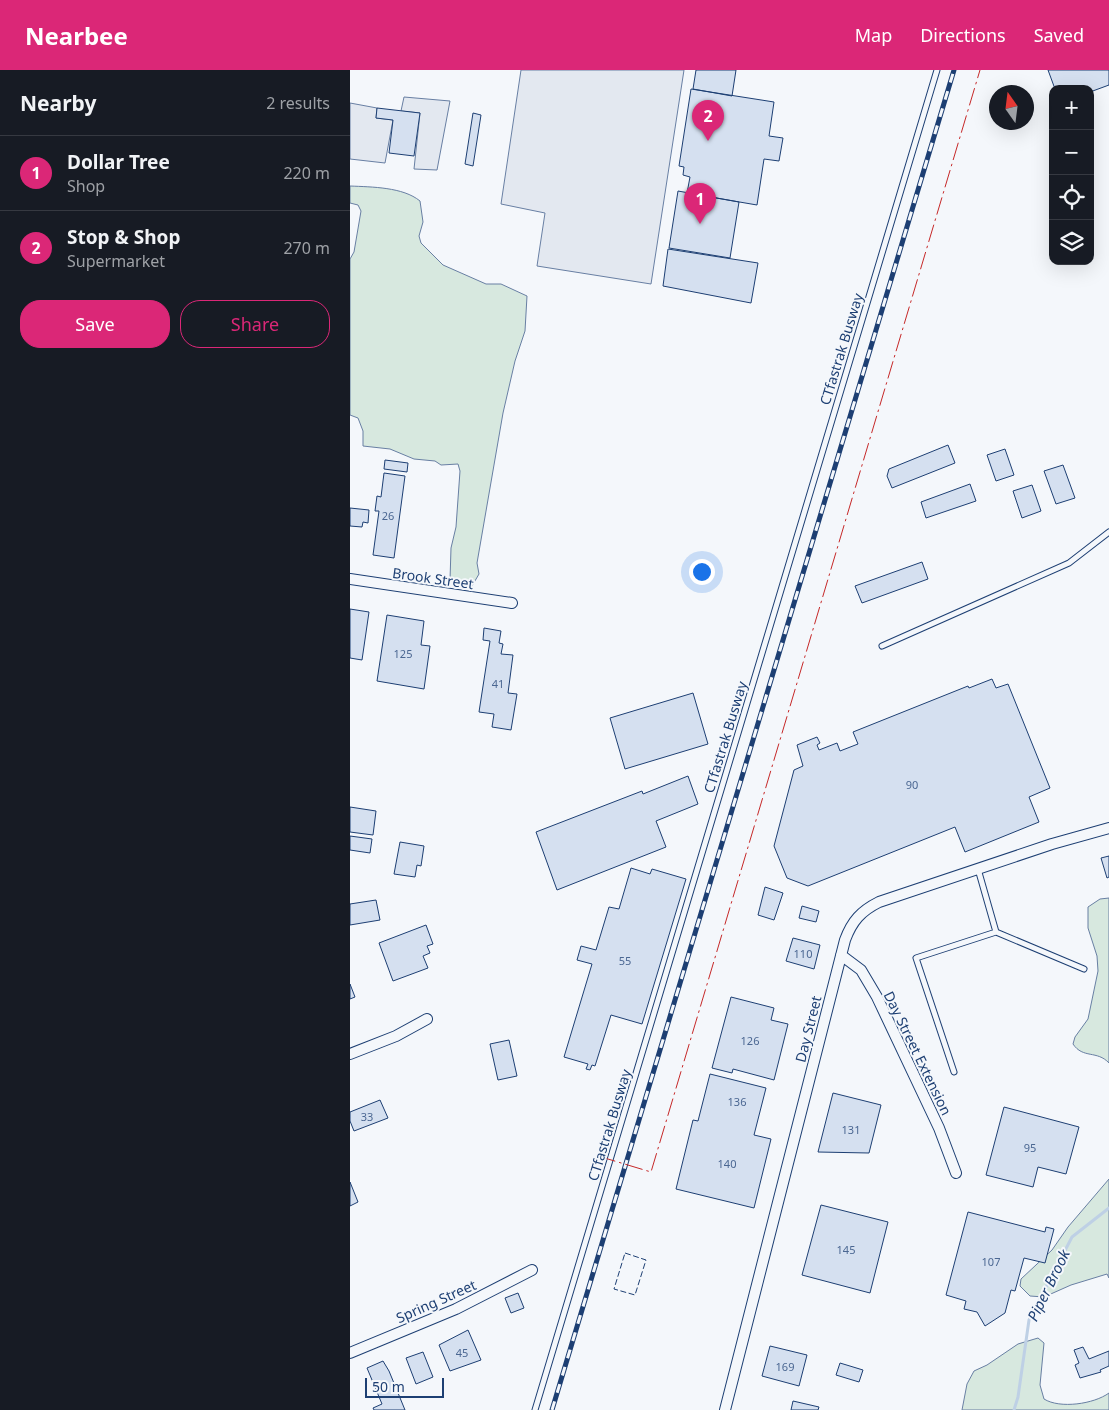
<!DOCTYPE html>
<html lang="en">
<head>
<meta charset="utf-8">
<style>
	body { margin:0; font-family:"Noto Sans",sans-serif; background:#20242c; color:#f1f3f6 }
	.controls { position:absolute; right:15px; top:15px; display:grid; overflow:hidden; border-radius:10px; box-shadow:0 5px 20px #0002 }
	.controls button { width:45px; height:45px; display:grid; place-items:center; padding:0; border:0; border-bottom:1px solid #363941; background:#171b24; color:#f1f3f6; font:25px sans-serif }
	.compass { position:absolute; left:639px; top:15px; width:45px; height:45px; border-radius:50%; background:#171b24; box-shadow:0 5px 20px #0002; rotate:346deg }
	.scale { position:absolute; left:15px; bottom:12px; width:79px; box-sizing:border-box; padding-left:5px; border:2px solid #1d3f73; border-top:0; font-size:14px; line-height:18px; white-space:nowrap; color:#1d3f73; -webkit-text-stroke:4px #f4f7fb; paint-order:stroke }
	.you { position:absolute; left:351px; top:501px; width:18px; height:18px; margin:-12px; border:4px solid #fff; border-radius:50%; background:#1a73e8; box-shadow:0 0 0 8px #1a73e833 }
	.badge { display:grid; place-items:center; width:32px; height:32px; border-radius:50%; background:#db2777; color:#fff; font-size:16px; font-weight:700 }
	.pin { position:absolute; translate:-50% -41px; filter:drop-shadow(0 1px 2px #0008) }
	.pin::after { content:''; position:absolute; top:26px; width:18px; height:15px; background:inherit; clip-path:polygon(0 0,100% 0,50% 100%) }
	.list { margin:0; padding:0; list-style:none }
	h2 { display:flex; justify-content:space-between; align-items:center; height:65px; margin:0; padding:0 20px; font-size:21px }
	h2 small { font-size:16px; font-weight:400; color:#9ea1a6 }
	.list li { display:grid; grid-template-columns:32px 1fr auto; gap:15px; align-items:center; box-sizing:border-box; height:75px; padding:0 20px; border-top:1px solid #363941 }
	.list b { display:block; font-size:19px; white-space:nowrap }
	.list p { margin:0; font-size:16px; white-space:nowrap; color:#9ea1a6 }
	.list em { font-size:16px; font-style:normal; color:#9ea1a6 }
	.actions { display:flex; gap:10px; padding:15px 20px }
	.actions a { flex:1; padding:11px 0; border:1px solid #db2777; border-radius:20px; text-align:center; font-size:18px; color:#db2777 }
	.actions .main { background:#db2777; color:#fff }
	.icon { flex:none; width:28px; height:28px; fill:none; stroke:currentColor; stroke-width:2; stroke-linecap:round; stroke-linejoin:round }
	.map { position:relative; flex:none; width:759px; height:1340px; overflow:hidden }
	header { display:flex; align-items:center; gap:30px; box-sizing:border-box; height:70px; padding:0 25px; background:#db2777; color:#fff }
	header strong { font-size:24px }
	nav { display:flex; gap:28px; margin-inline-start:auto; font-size:18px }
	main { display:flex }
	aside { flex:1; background:#171b24 }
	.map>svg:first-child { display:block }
	.green { fill:#d7e8df; stroke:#687fa3 }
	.parking { fill:#e3e8f0; stroke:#687fa3 }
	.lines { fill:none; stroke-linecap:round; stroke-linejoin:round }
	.stream { stroke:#bed0e5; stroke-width:3 }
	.building { fill:#d5e0f0; stroke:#1d3f73 }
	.service-casing { stroke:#1d3f73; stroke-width:7 }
	.minor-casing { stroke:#1d3f73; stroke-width:12 }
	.service { stroke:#f4f7fb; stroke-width:5 }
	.minor { stroke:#f4f7fb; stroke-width:10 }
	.rail-casing { stroke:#1d3f73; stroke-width:5 }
	.rail { stroke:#f4f7fb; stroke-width:3; stroke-dasharray:9; stroke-linecap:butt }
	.fence { stroke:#1d3f73; stroke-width:1; stroke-dasharray:6 2.5; stroke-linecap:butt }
	.power { stroke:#c62828; stroke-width:1; stroke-dasharray:18 4 2.5 4; stroke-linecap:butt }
	.labels { text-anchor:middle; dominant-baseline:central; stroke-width:4; stroke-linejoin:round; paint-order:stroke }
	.number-label { font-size:11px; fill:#4b6792 }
	.street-label { font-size:14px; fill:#1d3f73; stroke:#f4f7fb }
	.water-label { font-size:15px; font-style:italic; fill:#1d3f73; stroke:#f4f7fb }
</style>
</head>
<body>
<header>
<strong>Nearbee</strong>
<nav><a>Map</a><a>Directions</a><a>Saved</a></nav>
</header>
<main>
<aside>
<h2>Nearby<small>2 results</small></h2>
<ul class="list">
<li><span class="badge">1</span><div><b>Dollar Tree</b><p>Shop</p></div><em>220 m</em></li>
<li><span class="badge">2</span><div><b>Stop &amp; Shop</b><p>Supermarket</p></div><em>270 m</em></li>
</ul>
<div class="actions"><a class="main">Save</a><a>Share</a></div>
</aside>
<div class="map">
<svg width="759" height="1340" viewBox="0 0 759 1340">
	<rect width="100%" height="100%" fill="#f4f7fb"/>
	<path class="green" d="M0,116C22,117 53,117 70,131L73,152L69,166L71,173L93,195L136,214H151L177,226L175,261L165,291L153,343L127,493L129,504L122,516L105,514L100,510L101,478L106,457L110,401L108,394L91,395L85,391L64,389L40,379L13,376V361L8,348L0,345V189L4,182L11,141L8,135L0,133Z
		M759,828V993C747,980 733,989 723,974L725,967L738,949L748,901L747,886L738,858V837L750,829Z
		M759,1109V1208L757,1204L721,1215L694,1227L680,1226L670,1216L671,1209L702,1180L718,1157Z
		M688,1268L694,1273L690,1315L694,1329C710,1339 744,1334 759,1323V1340H612L617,1314L624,1301L637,1295L668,1274Z"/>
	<path class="parking" d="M171,0H334L301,214L187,196L195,143L151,134Z
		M54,27L100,31L87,100L64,99L70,43L51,41Z
		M0,33L27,38L26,48L43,50L35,93L0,89Z"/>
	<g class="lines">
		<path class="stream" d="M664,1340L668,1327L679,1250L722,1167L759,1138"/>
	</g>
	<path class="building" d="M346,0H386L382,26L343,19Z
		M698,0H759V15L740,22V19H705Z
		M341,19L424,32L419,66L433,68L429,91L414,89L407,135L337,123L340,107L333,105L334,97L329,96Z
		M27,38L70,43L64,86L39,83L43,50L26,48Z
		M123,43L131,45L123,96L115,94Z
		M328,121L389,132L380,188L319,178Z
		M318,179L408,193L401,233L313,216Z
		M598,375L605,393L542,418L537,406L539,399Z
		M655,379L664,405L646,411L637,385Z
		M35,390L58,393L57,402L34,399Z
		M713,395L725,428L706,434L694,401Z
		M34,403L55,406L44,488L23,485L29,441H25L27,426L31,427Z
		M620,414L626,431L576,448L571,432Z
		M682,415L691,441L672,448L663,421Z
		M0,438L19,440L18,453L13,452L12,457L0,456Z
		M572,492L578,509L512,533L505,516Z
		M0,539L19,542L12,590L0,588Z
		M37,545L74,551L71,575L80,576L74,619L27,611Z
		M134,558L151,561L149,573L153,574L151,584L163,585L158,623L167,624L161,660L142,657L144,644L129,642L140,571L133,570Z
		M642,609L646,618L658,614L700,718L679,727L689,752L615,782L605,757L458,816L437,808L424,776L444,700L453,696L447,675L467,667L470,673L467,675L469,680L487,673L490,681L508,674L503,662L618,616L619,618Z
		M343,623L358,674L275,699L260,648Z
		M338,706L348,734L306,751L316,777L207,820L186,762L292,721L293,724Z
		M0,737L26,741L23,765L0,762Z
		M0,766L22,769L20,783L0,780Z
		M50,772L74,776L71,796L67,795L65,807L44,804Z
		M759,786V807L757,808L751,788Z
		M281,798L300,804L302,799L336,809L292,954L261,945L245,996L242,995L240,1000L236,999L238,994L214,987L242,894L227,890L231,876L246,880L259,837L269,839Z
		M415,817L433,823L424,850L408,845Z
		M26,830L30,850L0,855V834Z
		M452,836L469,841L466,852L449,848Z
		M76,855L83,874L77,876L80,883L73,886L78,898L43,911L29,873Z
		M443,868L470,875L464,899L436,891Z
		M0,914L5,927L0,929Z
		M381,927L424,938L421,950L438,954L424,1010L383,999L382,1003L362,998Z
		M159,970L167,1006L148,1010L140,974Z
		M360,1004L416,1018L404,1065L421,1069L404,1138L326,1119L343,1050L348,1051Z
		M483,1023L531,1035L519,1083L468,1082Z
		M30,1030L38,1048L4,1061L0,1051V1042Z
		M654,1037L729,1057L716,1104L688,1097L683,1117L636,1105Z
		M0,1112L8,1132L0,1136Z
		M471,1135L538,1152L520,1223L452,1205Z
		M618,1142L695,1162L696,1157L704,1159L695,1193L674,1188L665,1221L661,1220L655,1243L635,1256L627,1242L614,1239L616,1231L596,1225Z
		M168,1223L174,1238L161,1243L155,1228Z
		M118,1260L131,1290L100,1301L89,1275Z
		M420,1276L457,1285L449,1316L412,1306Z
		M733,1277L739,1289L759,1281V1296L750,1300L751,1302L730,1308L725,1295L729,1293L724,1280Z
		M73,1282L83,1307L66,1314L56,1288Z
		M33,1291L39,1301L55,1340H24L23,1338L32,1334L17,1298Z
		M490,1293L513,1300L509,1312L486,1305Z
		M443,1331L469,1337L468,1340H441Z"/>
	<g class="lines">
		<defs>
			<path id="service" d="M532,576L719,493L759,462
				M646,862L734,899
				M604,1002L566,888L646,862L628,799
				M185,1340L587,0"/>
			<path id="minor" d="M0,509L162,533
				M491,885L511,900L527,927L589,1058L606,1103
				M0,984L46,966L77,949
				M0,1283L106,1239L182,1200
				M375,1340L495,870C502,851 511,841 529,832L702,774L759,758"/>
		</defs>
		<use href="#service" class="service-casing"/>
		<use href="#minor" class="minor-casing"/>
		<use href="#service" class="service"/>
		<use href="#minor" class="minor"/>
		<defs>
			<path id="rail" d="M202,1340L604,0"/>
		</defs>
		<use href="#rail" class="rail-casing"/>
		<use href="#rail" class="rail"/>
		<path class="fence" d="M275,1183L296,1190L285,1225L264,1219Z"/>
		<path class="power" d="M248,1086L301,1102L630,0"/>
	</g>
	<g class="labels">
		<g class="number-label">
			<text x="38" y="445">26</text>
			<text x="53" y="583">125</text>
			<text x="148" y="613">41</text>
			<text x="562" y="714">90</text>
			<text x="453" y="883">110</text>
			<text x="275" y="890">55</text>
			<text x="400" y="970">126</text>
			<text x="387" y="1031">136</text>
			<text x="17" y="1046">33</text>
			<text x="501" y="1059">131</text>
			<text x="680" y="1077">95</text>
			<text x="377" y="1093">140</text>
			<text x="496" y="1179">145</text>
			<text x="641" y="1191">107</text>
			<text x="112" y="1282">45</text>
			<text x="435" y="1296">169</text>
		</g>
		<g class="street-label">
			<text transform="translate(491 279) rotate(-73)">CTfastrak Busway</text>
			<text transform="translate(83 508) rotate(8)">Brook Street</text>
			<text transform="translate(375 667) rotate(-73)">CTfastrak Busway</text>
			<text transform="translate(458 959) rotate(-76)">Day Street</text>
			<text transform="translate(568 983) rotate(64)">Day Street Extension</text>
			<text transform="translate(259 1055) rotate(-73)">CTfastrak Busway</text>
			<text transform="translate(86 1231) rotate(-24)">Spring Street</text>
		</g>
		<g class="water-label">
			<text transform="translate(698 1215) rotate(-64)">Piper Brook</text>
		</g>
	</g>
</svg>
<div class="controls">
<button>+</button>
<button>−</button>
<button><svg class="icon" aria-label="locate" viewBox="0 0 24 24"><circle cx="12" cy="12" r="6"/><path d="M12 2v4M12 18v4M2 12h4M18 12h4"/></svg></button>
<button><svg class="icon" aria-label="layers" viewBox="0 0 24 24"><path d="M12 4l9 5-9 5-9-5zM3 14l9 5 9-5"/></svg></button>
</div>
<svg class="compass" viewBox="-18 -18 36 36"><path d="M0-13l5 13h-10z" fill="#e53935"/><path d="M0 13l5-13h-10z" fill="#9ea1a6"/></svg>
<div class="scale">50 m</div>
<div class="you"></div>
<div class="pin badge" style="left:350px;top:154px">1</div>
<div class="pin badge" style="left:358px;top:71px">2</div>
</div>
</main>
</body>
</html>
